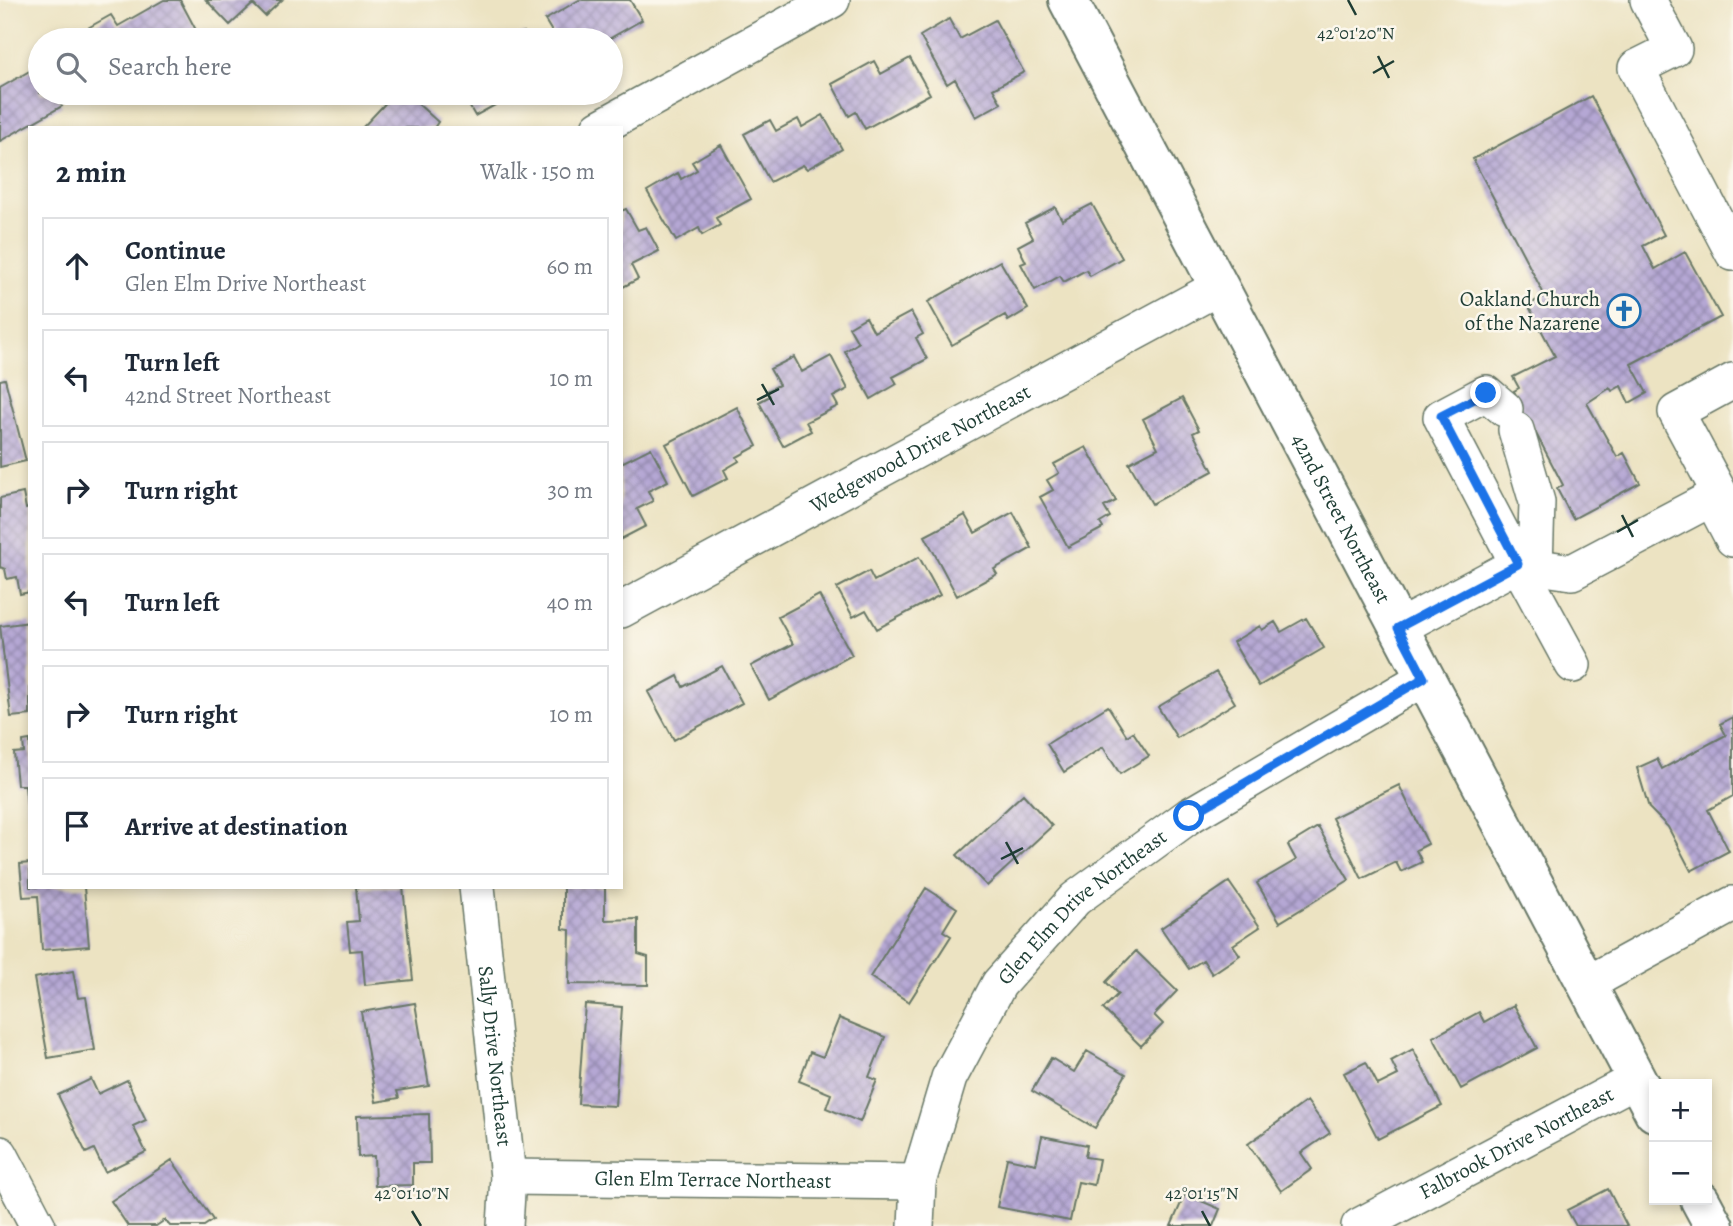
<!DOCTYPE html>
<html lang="en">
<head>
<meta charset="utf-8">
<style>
	body { margin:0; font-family:Alegreya,serif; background:#f6f6f7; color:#1f2937 }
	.controls { position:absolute; right:21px; bottom:21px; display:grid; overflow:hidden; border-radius:0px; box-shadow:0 4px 10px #0003 }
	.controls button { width:63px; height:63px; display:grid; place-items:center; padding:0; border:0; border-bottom:2px solid #e0e1e3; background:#fff; color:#1f2937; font:35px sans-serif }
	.stop { position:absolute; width:21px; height:21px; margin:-16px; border:5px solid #1a73e8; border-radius:50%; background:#fff }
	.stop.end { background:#1a73e8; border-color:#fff; box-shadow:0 2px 7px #0008 }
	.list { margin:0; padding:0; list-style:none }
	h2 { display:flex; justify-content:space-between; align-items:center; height:91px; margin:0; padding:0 28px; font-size:30px }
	h2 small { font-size:23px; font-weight:400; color:#747a83 }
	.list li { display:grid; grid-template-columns:46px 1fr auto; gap:21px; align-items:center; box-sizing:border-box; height:98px; margin:0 14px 14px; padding:0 14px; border:2px solid #e0e1e3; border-radius:0px }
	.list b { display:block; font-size:26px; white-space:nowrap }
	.list p { margin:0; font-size:23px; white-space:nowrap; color:#747a83 }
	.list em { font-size:23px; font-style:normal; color:#747a83 }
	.icon { flex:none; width:38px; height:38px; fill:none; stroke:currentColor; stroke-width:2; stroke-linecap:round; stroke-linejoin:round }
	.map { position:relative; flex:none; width:1733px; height:1226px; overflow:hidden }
	.search { position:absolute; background:#fff; box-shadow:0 4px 10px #0003; left:28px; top:28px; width:595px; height:77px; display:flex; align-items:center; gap:18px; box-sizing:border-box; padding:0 24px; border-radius:38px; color:#747a83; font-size:26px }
	.panel { position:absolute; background:#fff; box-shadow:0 4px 10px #0003; left:28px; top:126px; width:595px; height:763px; border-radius:0px }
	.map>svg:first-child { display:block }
	.building { fill:url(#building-cross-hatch) }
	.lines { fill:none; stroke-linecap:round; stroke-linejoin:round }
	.minor-casing { stroke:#677766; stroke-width:38 }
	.major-casing { stroke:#677766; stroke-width:42 }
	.minor { stroke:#fff; stroke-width:35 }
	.major { stroke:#fff; stroke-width:38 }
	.route { stroke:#1a73e8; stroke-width:9 }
	.ticks { fill:none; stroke:#1f3d34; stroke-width:2.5 }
	.labels { text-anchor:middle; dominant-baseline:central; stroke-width:5; stroke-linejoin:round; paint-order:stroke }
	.poi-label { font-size:21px; fill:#1f3d34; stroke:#fbf7ec; text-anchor:end }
	.street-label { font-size:21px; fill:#1f3d34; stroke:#fbf7ec }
	.ticks-label { font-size:18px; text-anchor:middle; fill:#1f3d34; stroke:#fbf7ec; stroke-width:5; stroke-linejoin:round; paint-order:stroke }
</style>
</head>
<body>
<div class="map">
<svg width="1733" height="1226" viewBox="0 0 1733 1226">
	<defs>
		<pattern id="building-cross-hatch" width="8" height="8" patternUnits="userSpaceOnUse" patternTransform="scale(1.75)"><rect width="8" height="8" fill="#b5a7d4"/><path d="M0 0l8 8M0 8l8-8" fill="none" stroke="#9389ad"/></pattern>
	</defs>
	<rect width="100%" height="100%" fill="#fbf7ec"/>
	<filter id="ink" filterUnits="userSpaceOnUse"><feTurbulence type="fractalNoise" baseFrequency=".0143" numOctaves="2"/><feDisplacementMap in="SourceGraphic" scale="14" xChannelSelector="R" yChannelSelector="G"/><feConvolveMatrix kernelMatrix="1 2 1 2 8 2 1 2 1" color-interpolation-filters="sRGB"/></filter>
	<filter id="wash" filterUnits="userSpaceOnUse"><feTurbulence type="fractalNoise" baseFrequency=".00686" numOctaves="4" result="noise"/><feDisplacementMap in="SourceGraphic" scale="28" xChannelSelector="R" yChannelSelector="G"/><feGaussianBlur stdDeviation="1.57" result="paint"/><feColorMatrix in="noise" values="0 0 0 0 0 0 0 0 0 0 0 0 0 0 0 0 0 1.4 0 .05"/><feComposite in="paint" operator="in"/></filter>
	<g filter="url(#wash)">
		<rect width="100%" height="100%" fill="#ece3c2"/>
		<g id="blocks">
			<path class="building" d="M164,0H180L196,30L178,40L70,38L111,15L118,26Z
				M206,0H282L265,16L253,4L230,25Z
				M579,0H630L642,20L607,40H597L592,32L578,40H557L545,20Z
				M949,19L960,39L995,20L1024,72L993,89L1001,103L976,117L955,79L947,84L920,36Z
				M524,32L528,40H495L508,34L510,39Z
				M910,58L930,94L865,129L856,112L849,116L832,84L874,61L881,74Z
				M40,65V93H55L62,106L0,141V88Z
				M395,93H406L438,122L434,128H362Z
				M462,93H505L508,98L475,116Z
				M1591,96L1664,235L1643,246L1655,269L1685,252L1721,317L1631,364L1647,393L1629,403L1621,386L1612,391L1610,388L1587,403L1617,457L1624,453L1640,483L1573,519L1557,489L1563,485L1528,418L1505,430L1521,406L1514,391L1519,388L1513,377L1555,356L1528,305L1545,296L1473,159Z
				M823,115L842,149L807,169L803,165L770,182L744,134L770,120L776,131L798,119L802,127Z
				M721,145L751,199L716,218L720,225L702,235L699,228L676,241L647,191L678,173L681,179L697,170L692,162Z
				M1092,204L1122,258L1090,276L1086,270L1064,282L1060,276L1035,290L1021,264L1026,262L1018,246L1033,238L1025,223L1055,207L1062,220Z
				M626,209L638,230L646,227L659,251L631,265L638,279L621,288V211Z
				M1000,261L1028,309L1008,321L1005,315L952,345L928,302Z
				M911,312L923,334L916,338L927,359L893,377L897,384L871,399L845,351L858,343L849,327L866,317L874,332Z
				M831,356L848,389L833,397L838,406L806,422L811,431L783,446L759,402L770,396L767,391L779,385L770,369L794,357L802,372Z
				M5,379L26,461L0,467V380Z
				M1182,398L1199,430L1193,433L1213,471L1152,504L1129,463L1158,448L1143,419Z
				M737,407L757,446L737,457L739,461L724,470L728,478L693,496L666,444Z
				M1086,447L1116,501L1104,507L1110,517L1100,523L1103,528L1068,547L1040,497L1053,490L1047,480L1059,473L1054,464Z
				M651,448L668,481L648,491L653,501L637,509L646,526L621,539V463Z
				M23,493L26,509L30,508V592L20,594L17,577L7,579L5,569L0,567V498Z
				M1013,512L1032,548L994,569L997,574L957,596L925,536L965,515L975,533Z
				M919,557L940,595L877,629L866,610L853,617L837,588L869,571L874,581Z
				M819,595L852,655L769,700L751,666L793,644L778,617Z
				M1306,618L1324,648L1259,686L1233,642L1260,626L1262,630L1275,622L1281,632Z
				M30,622V715L11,717L0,626Z
				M722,666L742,703L674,740L648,692L678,676L683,687Z
				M1216,672L1235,703L1177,738L1158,707Z
				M1108,706L1127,736L1133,732L1149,756L1120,774L1103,747L1064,772L1047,744Z
				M1733,717V796L1708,810L1729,851L1691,871L1668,827L1649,808L1637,768L1657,759L1662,769L1726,735L1720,724Z
				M30,740V816H28L25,785H17L14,753L24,752L23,741Z
				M1399,785L1428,844L1416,850L1422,862L1401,872L1396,862L1362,879L1332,818Z
				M1023,794L1052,826L987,886L957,855Z
				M1318,827L1349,880L1280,922L1257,883L1296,860L1288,845Z
				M30,863V887H84L89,946L42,950L38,896L23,897L20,864Z
				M1229,882L1260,927L1233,945L1240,955L1212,974L1203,960L1189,969L1161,928Z
				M356,887H403L413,980L365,985L362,950L350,951L347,922L359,921Z
				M563,887H605V920L638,919V954L648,957V985L569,984L570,930L563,929Z
				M926,888L957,908L943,931L951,936L909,1002L870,977Z
				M1136,951L1177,991L1154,1015L1163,1024L1141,1046L1103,1009L1118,994L1106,982Z
				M73,971L78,998L86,997L95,1050L48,1058L34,978Z
				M415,1003L429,1086L397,1091L399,1098L376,1102L361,1012Z
				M585,1004L622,1007L615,1106L578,1104Z
				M1514,1005L1537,1048L1461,1089L1433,1037L1479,1012L1484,1022Z
				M839,1018L885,1037L869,1077L877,1080L860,1122L826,1108L831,1094L799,1081L810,1052L823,1057Z
				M1413,1049L1442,1106L1378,1139L1344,1073L1366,1062L1378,1085L1398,1075L1391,1061Z
				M1087,1051L1126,1074L1095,1128L1032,1091L1051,1058L1074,1072Z
				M91,1079L98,1094L127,1080L146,1120L133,1126L146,1152L105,1172L94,1149L86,1153L58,1095Z
				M1307,1101L1330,1133L1301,1153L1312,1169L1281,1191L1248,1144Z
				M429,1114L430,1163H413V1185L375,1186L374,1156L358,1157L357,1116Z
				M1042,1136L1087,1145L1085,1157L1099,1159L1094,1185L1078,1182L1070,1221L997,1207L1007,1158L1036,1164Z
				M172,1160L213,1220L204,1226H170L165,1220L156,1226H128L111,1201Z
				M1608,1189L1627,1226H1576L1567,1210Z
				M1185,1194L1220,1209L1213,1226H1171Z"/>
		</g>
	</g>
	<g filter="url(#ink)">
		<use href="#blocks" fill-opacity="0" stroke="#677766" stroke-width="2"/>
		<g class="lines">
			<defs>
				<g id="minor">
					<path d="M1648,0L1674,49L1636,68L1733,253"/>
					<path d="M599,128L832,0"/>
					<path d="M1505,409L1486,393L1441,417L1518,564L1572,572L1720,494L1676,412L1733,381"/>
					<path d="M1516,430L1537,502L1535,567"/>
					<path d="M1712,499L1733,539"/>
					<path id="s1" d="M621,610L1219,287"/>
					<path d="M1398,628L1518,564L1573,665"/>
					<path id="s2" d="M477,887L508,1177L505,1226"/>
					<path d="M1587,984L1733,904"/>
					<path d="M0,1154L38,1226"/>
					<path id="s3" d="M508,1177L918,1182"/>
					<path id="s4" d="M916,1226L918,1182L949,1078L999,984L1075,899L1189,816L1424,678"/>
					<path id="s5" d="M1359,1226L1637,1079"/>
				</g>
				<g id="major">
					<path id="s6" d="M1068,0L1654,1112"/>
					<path d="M1700,1200L1714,1226"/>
				</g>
			</defs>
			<use href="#minor" class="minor-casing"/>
			<use href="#major" class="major-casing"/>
			<use href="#minor" class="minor"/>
			<use href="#major" class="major"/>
		</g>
	</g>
	<g class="lines" filter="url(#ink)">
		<path class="route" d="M1189,816L1424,678L1398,628L1518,564L1441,416L1486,393"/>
	</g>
	<path class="ticks" d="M1348,0L1356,15M1378,56L1389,78M1373,73L1394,61M762,384L774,405M757,400L779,389M1622,515L1633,537M1617,532L1638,520M1006,842L1018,864M1001,859L1023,848M412,1211L421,1226M1202,1211L1210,1226"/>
	<defs>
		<symbol id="church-ring" viewBox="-11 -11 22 22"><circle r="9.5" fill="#fbf7ec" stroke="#1f6fb2" stroke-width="1.5"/><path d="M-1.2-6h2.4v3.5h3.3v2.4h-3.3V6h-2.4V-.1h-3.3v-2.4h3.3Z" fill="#1f6fb2"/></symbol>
	</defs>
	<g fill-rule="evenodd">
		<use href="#church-ring" x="1605" y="292" width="38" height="38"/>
	</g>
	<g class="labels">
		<g class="poi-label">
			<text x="1600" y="299">Oakland Church<tspan x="1600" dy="24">of the Nazarene</tspan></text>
		</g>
		<g class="street-label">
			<text stroke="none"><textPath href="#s1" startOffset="340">Wedgewood Drive Northeast</textPath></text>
			<text stroke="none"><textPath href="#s6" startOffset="586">42nd Street Northeast</textPath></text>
			<text stroke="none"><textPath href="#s4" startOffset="373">Glen Elm Drive Northeast</textPath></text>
			<text stroke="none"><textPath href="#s2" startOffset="170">Sally Drive Northeast</textPath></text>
			<text stroke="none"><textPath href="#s5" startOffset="178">Falbrook Drive Northeast</textPath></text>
			<text stroke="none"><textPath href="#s3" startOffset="205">Glen Elm Terrace Northeast</textPath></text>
		</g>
	</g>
	<g class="ticks-label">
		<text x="1356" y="39">42°01'20"N</text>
		<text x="412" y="1199">42°01'10"N</text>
		<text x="1202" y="1199">42°01'15"N</text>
	</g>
</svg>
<div class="controls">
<button>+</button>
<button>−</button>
</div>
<div class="stop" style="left:1189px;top:816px"></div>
<div class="stop end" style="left:1486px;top:393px"></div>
<div class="search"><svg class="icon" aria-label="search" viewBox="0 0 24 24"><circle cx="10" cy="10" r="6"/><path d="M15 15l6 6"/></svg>Search here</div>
<section class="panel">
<h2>2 min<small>Walk · 150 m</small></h2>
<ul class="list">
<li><svg class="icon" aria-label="ahead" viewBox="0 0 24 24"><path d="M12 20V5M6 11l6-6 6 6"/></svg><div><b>Continue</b><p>Glen Elm Drive Northeast</p></div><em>60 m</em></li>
<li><svg class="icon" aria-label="left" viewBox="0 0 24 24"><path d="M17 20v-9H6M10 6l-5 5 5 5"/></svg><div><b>Turn left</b><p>42nd Street Northeast</p></div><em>10 m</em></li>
<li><svg class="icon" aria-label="right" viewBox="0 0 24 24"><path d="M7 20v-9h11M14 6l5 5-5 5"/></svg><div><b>Turn right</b></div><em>30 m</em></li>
<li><svg class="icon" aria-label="left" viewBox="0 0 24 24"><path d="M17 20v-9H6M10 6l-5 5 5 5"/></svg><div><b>Turn left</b></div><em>40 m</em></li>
<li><svg class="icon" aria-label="right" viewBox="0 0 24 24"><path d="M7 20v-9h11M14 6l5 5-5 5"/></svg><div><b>Turn right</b></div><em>10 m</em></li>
<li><svg class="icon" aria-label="arrive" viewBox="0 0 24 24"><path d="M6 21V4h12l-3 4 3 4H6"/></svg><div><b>Arrive at destination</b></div></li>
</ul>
</section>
</div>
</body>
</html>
